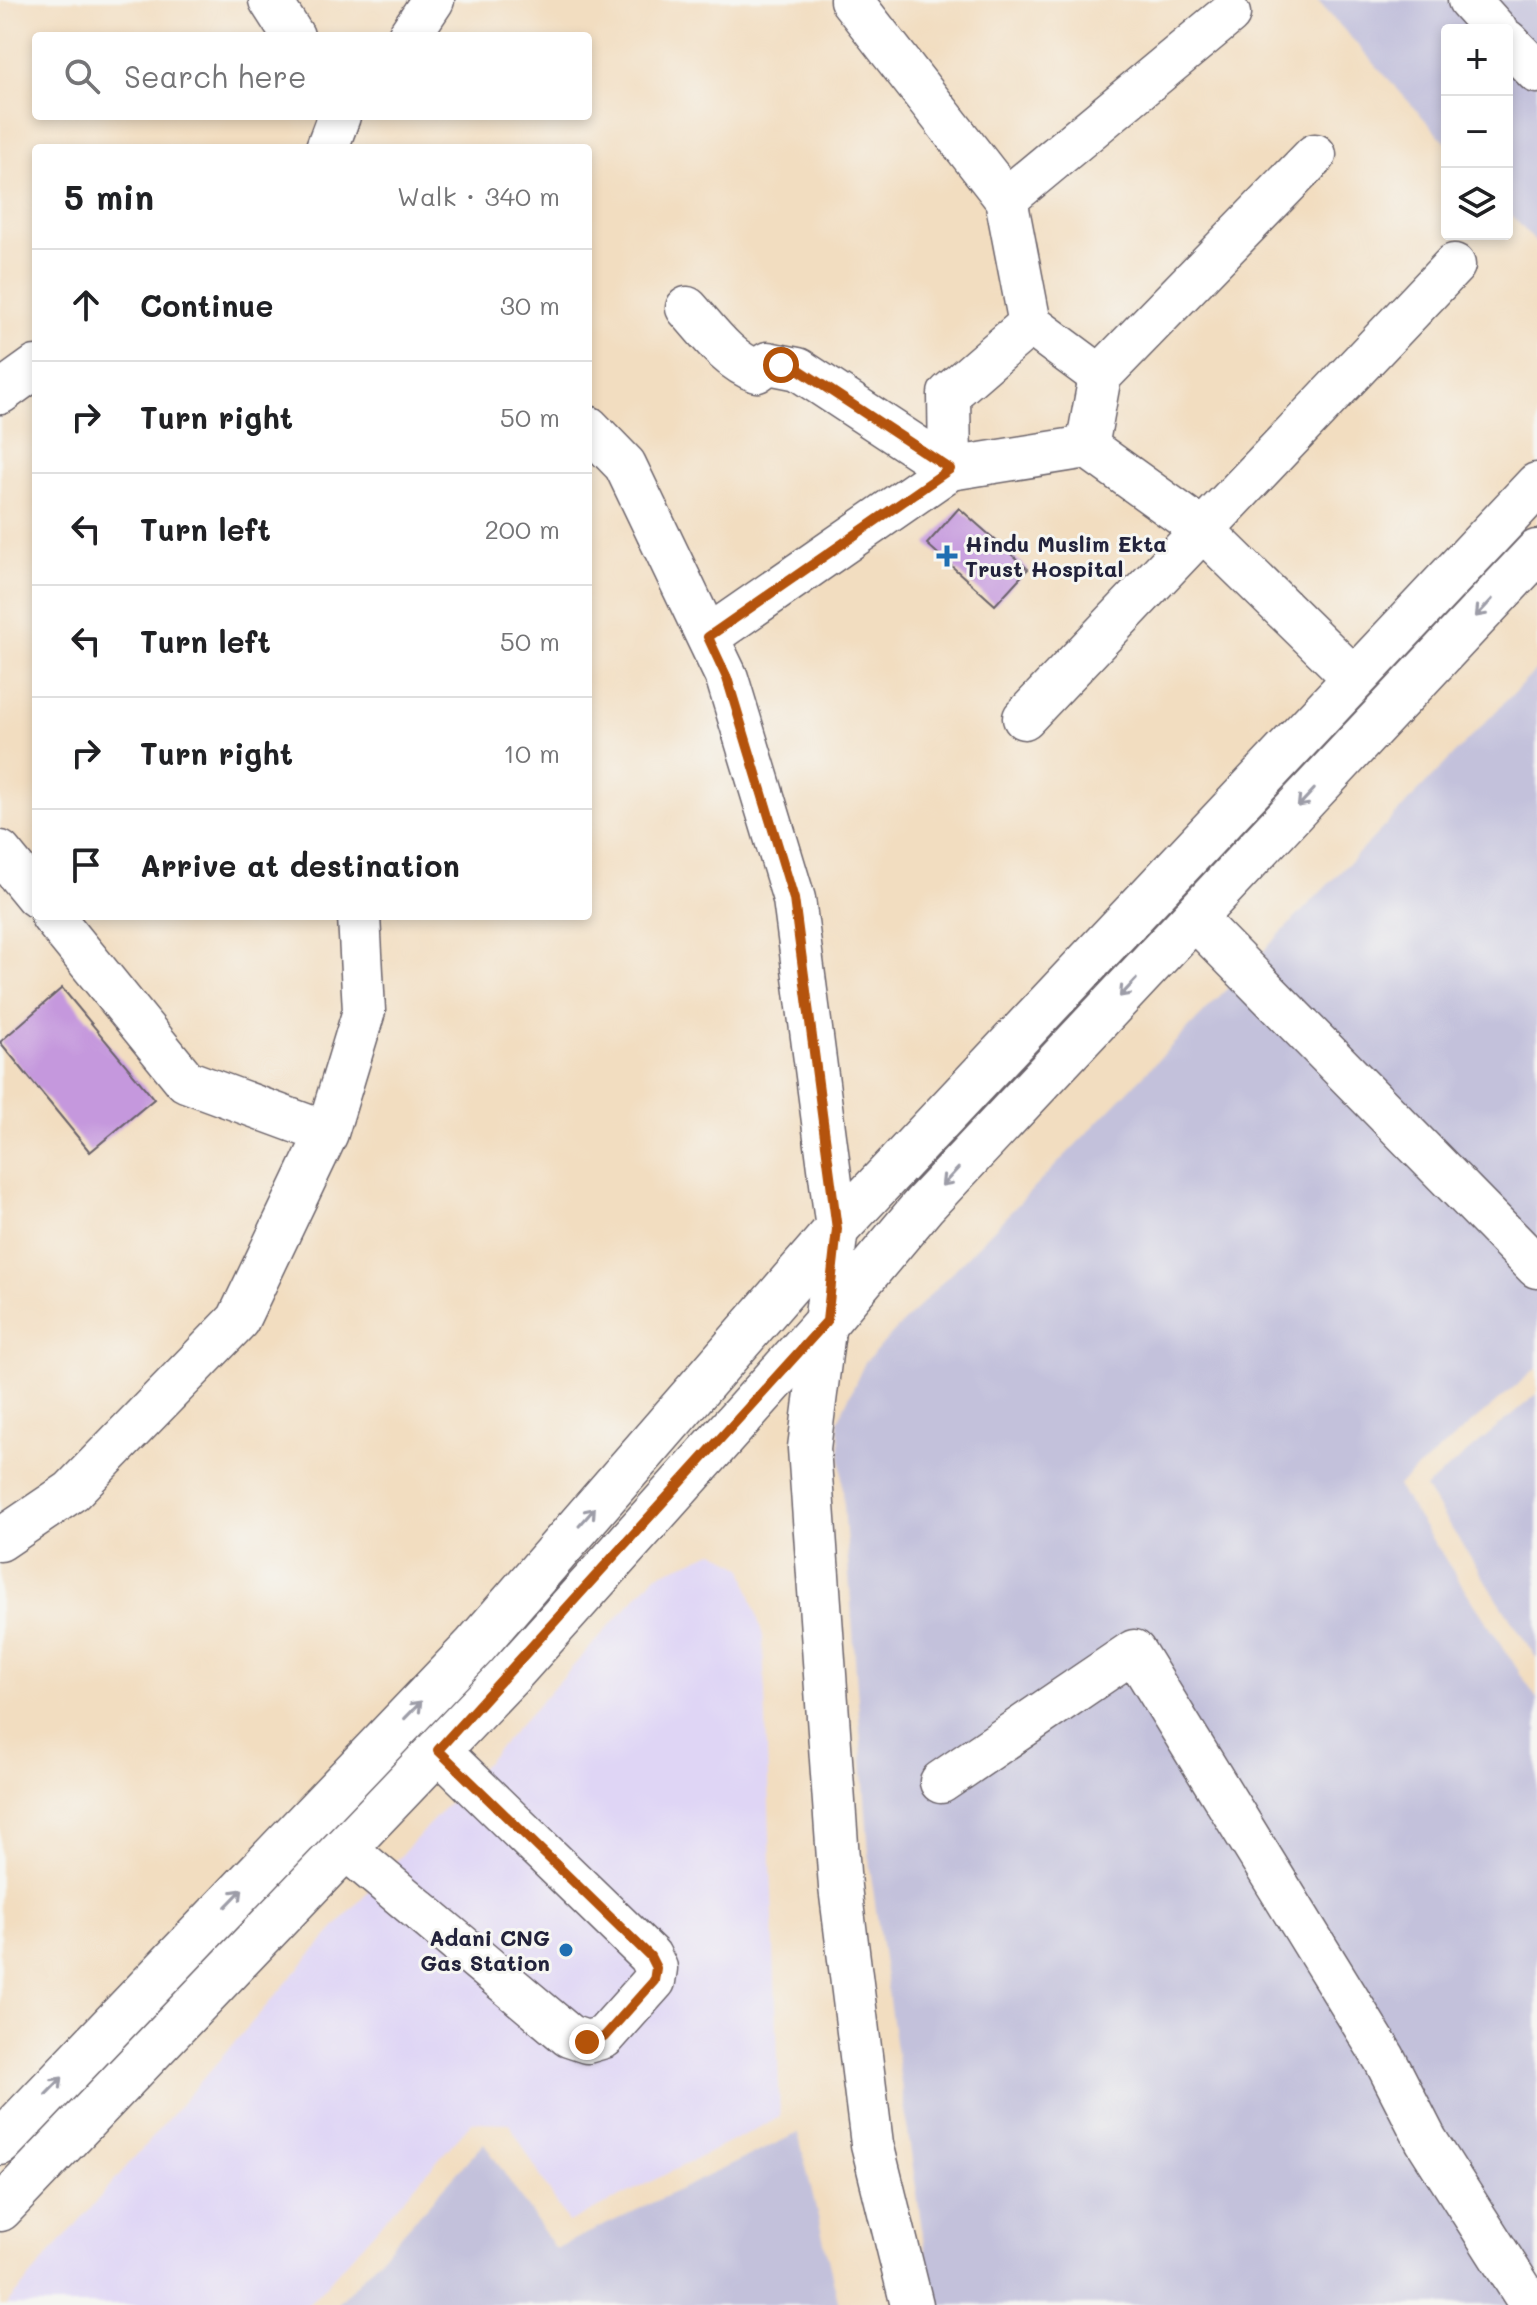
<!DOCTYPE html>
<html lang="en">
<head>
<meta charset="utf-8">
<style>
	body { margin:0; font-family:Mali,sans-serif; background:#f6f6f6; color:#202124 }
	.controls { position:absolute; right:24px; top:24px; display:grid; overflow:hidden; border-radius:8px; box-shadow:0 4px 12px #0003 }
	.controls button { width:72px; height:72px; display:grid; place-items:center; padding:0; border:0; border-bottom:2px solid #e0e0e0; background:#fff; color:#202124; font:40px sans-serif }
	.stop { position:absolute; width:24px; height:24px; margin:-18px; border:6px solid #b45309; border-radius:50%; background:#fff }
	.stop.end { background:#b45309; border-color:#fff; box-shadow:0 2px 8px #0008 }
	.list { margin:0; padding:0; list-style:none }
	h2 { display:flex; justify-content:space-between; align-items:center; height:104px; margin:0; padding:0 32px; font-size:34px }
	h2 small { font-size:26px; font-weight:400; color:#757577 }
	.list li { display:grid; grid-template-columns:52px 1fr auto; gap:24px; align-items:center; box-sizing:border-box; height:112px; padding:0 32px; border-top:2px solid #e0e0e0 }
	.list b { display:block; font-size:30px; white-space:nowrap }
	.list em { font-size:26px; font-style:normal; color:#757577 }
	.icon { flex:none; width:44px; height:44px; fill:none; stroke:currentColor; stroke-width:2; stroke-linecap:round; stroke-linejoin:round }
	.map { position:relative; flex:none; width:1537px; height:2305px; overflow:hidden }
	.search { position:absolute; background:#fff; box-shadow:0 4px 12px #0003; left:32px; top:32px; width:560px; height:88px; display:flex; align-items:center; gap:20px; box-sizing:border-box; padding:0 28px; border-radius:8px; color:#757577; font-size:30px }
	.panel { position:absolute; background:#fff; box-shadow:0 4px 12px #0003; left:32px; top:144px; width:560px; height:776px; border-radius:8px }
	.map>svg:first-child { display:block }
	.built { fill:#dfd5f5 }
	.industrial { fill:#c3c1db }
	.building { fill:#c598dd }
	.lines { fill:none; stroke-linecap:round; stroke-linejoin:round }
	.minor-casing { stroke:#6b636a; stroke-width:45 }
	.major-casing { stroke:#6b636a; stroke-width:47 }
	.minor { stroke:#fff; stroke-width:42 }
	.major { stroke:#fff; stroke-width:44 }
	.oneway { stroke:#9c9ca7 }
	.route { stroke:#b45309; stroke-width:10 }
	.poi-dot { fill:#1f6fb2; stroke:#f6f6f2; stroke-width:3 }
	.labels { text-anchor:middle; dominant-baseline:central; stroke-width:6; stroke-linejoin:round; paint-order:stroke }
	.poi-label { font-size:22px; font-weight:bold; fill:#22223b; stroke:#f6f6f2; text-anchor:start }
</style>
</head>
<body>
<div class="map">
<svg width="1537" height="2305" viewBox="0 0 1537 2305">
	<rect width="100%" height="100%" fill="#f6f6f2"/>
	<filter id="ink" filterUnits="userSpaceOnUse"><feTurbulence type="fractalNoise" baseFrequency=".0125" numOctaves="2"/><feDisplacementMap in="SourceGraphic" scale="16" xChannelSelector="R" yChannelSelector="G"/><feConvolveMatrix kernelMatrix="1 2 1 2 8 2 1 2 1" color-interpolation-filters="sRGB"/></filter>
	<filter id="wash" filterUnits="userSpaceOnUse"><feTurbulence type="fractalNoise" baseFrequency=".006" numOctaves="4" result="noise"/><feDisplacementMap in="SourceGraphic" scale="32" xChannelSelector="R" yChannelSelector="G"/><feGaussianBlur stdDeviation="1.8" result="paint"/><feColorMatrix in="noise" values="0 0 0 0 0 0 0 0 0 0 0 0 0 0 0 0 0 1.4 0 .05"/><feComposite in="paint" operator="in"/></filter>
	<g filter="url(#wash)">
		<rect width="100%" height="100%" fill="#f2ddc0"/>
		<path class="built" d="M715,1551L743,1568L763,1636L780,2117L568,2223L509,2123L472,2122L308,2305H6L314,1951L656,1575Z"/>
		<path class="industrial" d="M1317,0H1537V244L1507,210V30H1447V144Z
			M1537,669V1368L1397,1486L1537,1699V2305H938L930,2285L870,1868L838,1421L865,1362Z
			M1537,1394V1659L1425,1488Z
			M798,2133L839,2305H337L484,2143L555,2249Z"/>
		<g id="blocks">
			<path class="building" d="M959,508L1028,569L995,605L927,544Z
				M62,988L154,1099L90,1152L0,1042Z"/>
		</g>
	</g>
	<g filter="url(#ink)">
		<use href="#blocks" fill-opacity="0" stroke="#6b636a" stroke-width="2"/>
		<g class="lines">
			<defs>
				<path id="minor" d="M270,0L293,36
					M851,0L1006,199L1030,324L949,394L950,469
					M1469,0L1496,30
					M409,36L433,0
					M1507,41L1537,72
					M327,148L339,116
					M1006,199L1229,14
					M687,308C707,330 728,361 757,371L768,363L798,369L950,469
					M1030,324L1100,376
					M0,393L36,367
					M588,427L625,465L727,678L794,899L837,1229L809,1448L840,1887L872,2144L912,2305
					M1087,447L1100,376L1315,155
					M708,637L950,469L1087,447L1204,531L1355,679
					M1024,718L1454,265
					M0,852L36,896
					M52,916L186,1081L327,1133
					M1194,918L1537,1267
					M0,1540L72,1491L238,1320L327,1133L364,1011L359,916
					M941,1782L1134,1651L1384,2058L1426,2140L1531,2305
					M345,1848L569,2036L587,2042L604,2037L654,1981L656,1968L650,1956L438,1750"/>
				<path id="major" d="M0,2143L475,1646L837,1229L1537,485
					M0,2209L509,1676L827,1321L924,1205L1537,552"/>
			</defs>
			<use href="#minor" class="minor-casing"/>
			<use href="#major" class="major-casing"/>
			<use href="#minor" class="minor"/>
			<use href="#major" class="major"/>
		</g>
		<defs><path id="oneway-shaft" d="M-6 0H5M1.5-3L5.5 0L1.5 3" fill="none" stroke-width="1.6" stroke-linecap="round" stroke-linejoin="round" transform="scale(2)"/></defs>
		<g class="oneway">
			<use href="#oneway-shaft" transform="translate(1484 608) rotate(133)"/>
			<use href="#oneway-shaft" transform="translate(1306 798) rotate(133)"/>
			<use href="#oneway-shaft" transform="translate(1128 988) rotate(133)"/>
			<use href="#oneway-shaft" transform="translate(950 1177) rotate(133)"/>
			<use href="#oneway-shaft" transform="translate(587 1517) rotate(-49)"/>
			<use href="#oneway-shaft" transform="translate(413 1710) rotate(-46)"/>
			<use href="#oneway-shaft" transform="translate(234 1898) rotate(-46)"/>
			<use href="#oneway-shaft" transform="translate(54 2086) rotate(-46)"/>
		</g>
	</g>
	<g class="lines" filter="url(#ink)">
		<path class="route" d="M587,2042L604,2037L654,1981L656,1968L650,1956L438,1750L827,1321L837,1229L794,899L727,678L708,637L950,469L798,369L781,365"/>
	</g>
	<g class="poi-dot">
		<path d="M943 544h8v8h8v8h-8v8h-8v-8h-8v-8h8z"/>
		<circle cx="566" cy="1950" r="8"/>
	</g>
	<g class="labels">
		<g class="poi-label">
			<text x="965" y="543">Hindu Muslim Ekta<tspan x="965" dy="25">Trust Hospital</tspan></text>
			<text x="550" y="1937" text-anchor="end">Adani CNG<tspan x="550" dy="25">Gas Station</tspan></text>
		</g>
	</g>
</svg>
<div class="controls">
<button>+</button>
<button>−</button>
<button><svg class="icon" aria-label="layers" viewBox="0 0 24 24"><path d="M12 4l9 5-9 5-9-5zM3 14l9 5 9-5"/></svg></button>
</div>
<div class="stop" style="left:781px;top:365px"></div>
<div class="stop end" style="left:587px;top:2042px"></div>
<div class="search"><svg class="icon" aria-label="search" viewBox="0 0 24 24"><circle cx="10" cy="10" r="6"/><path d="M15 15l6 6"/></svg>Search here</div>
<section class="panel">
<h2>5 min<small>Walk · 340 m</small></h2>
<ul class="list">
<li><svg class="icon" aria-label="ahead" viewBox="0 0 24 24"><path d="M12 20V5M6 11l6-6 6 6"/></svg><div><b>Continue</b></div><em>30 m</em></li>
<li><svg class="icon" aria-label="right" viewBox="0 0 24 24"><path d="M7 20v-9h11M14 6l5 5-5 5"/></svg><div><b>Turn right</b></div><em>50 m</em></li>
<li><svg class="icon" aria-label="left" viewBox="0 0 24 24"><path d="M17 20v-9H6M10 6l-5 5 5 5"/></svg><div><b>Turn left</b></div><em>200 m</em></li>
<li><svg class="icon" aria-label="left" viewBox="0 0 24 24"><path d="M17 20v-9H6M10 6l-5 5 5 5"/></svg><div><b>Turn left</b></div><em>50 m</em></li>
<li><svg class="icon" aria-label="right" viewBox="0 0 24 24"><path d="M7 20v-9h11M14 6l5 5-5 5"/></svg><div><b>Turn right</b></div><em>10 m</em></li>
<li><svg class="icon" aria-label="arrive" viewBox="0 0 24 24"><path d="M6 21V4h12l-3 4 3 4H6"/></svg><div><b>Arrive at destination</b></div></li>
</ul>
</section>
</div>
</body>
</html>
